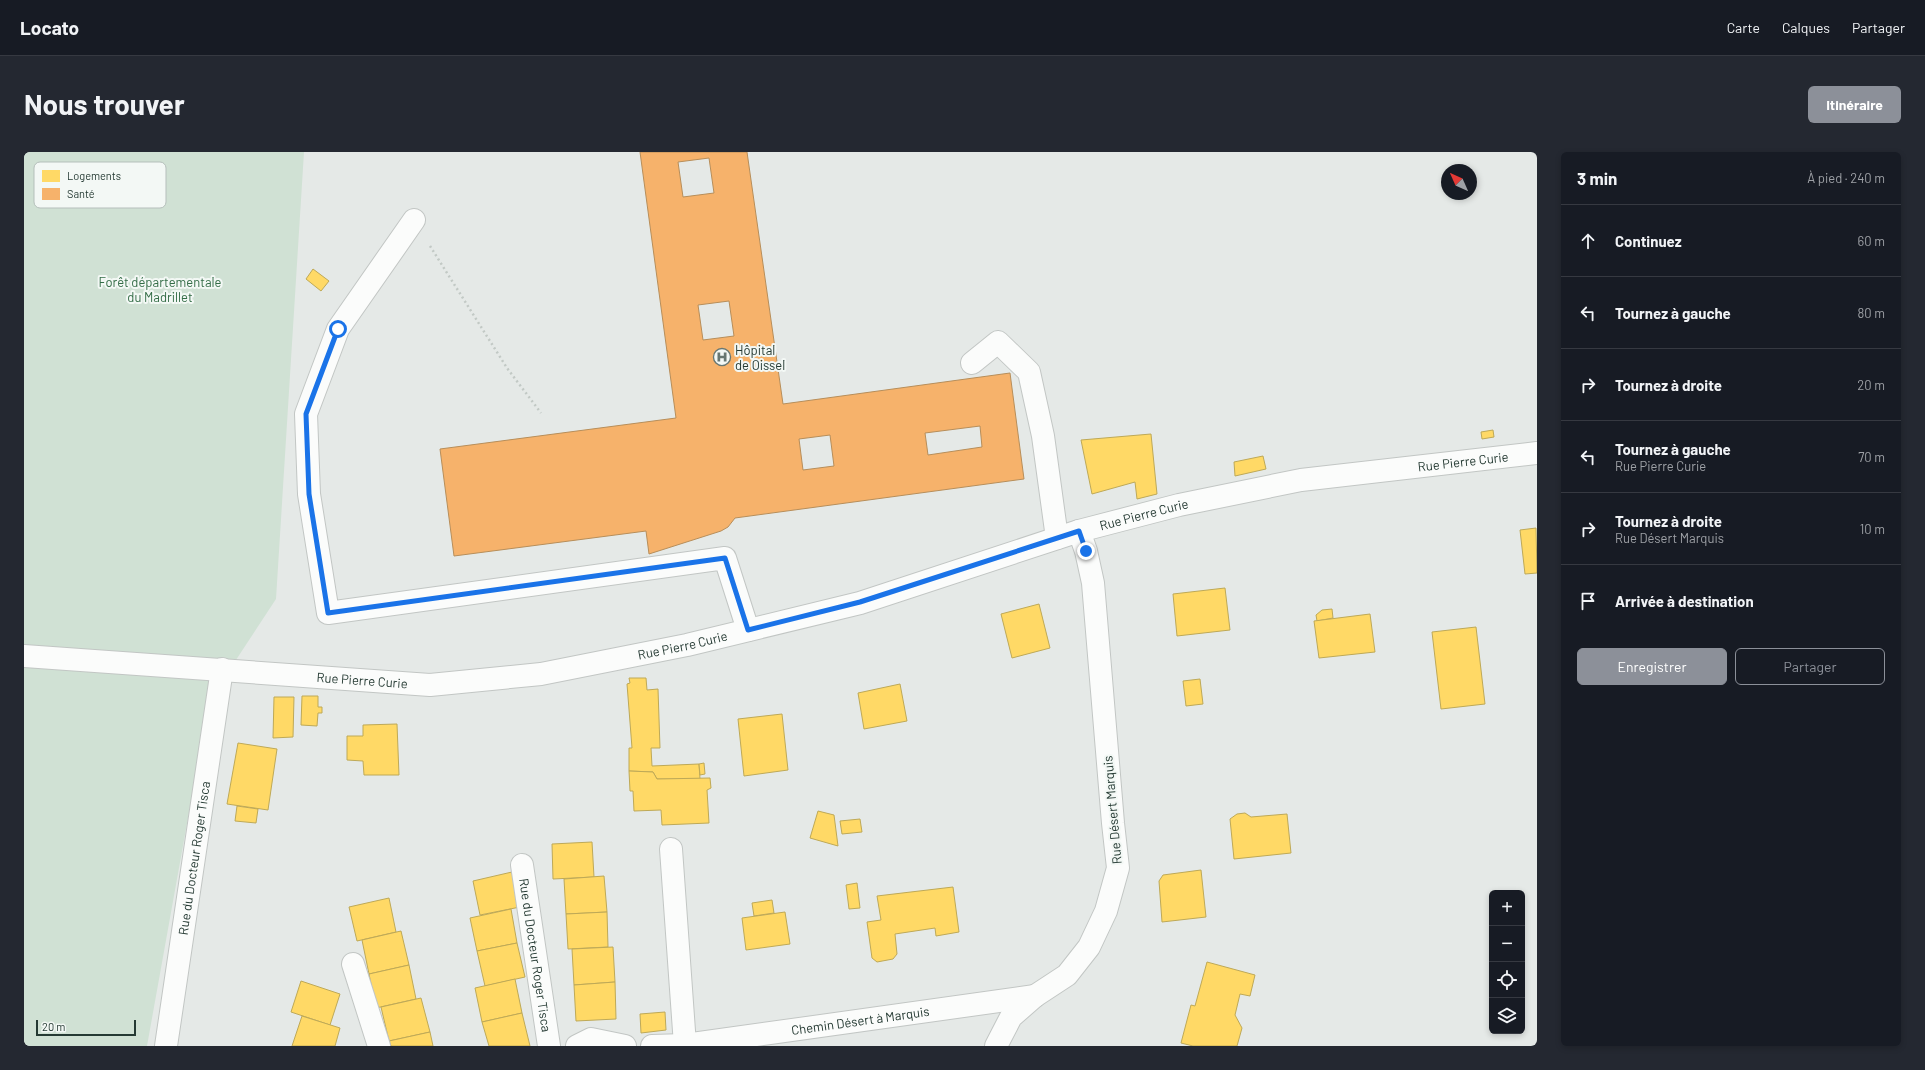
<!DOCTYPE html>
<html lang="fr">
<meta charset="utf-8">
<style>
:root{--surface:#171b24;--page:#242831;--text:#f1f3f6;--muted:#9ea1a6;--line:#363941;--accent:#8c9099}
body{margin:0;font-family:Barlow,sans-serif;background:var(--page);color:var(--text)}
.controls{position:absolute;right:12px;bottom:12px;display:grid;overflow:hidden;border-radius:6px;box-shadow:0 2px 6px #0003}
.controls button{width:36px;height:36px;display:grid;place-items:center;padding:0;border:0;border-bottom:1px solid var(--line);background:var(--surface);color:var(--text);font:20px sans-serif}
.compass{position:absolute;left:1417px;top:12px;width:36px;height:36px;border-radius:50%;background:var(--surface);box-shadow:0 2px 6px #0003;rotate:315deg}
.scale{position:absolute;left:12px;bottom:10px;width:100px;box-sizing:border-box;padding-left:4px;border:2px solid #253a33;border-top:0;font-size:11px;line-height:14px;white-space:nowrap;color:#253a33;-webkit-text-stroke:3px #f3f8f5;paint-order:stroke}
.stop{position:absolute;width:12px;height:12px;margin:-9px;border:3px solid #1a73e8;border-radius:50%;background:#fff}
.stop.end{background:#1a73e8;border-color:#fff;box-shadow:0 1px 4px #0008}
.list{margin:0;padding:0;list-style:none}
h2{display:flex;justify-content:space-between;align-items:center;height:52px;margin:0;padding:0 16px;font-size:17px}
h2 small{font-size:13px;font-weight:400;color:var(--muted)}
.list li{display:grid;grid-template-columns:26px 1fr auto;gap:12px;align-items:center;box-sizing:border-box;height:72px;padding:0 16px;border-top:1px solid var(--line)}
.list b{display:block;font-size:15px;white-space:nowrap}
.list p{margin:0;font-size:13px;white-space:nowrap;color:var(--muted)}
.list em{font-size:13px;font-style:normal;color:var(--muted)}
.actions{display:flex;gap:8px;padding:12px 16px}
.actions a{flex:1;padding:9px 0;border:1px solid var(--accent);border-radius:6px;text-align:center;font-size:14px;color:var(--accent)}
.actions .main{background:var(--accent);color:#fff}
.icon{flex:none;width:22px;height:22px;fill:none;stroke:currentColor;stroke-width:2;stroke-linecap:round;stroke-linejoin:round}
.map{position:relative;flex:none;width:1513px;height:894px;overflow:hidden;border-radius:6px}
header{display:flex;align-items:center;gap:24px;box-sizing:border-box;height:56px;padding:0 20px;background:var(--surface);border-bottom:1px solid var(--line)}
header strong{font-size:19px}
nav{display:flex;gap:22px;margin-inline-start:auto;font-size:14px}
.intro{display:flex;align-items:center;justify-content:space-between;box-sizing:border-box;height:96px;padding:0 24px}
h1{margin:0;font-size:28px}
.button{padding:10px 18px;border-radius:6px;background:var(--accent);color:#fff;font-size:14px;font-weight:700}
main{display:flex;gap:24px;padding:0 24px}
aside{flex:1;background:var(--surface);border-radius:6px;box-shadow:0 2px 6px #0003}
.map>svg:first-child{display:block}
.green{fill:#d0e1d4}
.homes{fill:#ffd966;stroke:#bea957}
.health{fill:#f6b26b;stroke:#b78e5a;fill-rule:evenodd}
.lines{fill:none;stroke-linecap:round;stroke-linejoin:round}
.minor-casing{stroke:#c2c6c4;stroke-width:24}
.path{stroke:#c2c9c5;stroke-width:2.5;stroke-dasharray:2 3;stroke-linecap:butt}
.minor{stroke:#fbfcfb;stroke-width:22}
.route{stroke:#1a73e8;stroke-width:5}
.labels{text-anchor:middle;stroke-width:4;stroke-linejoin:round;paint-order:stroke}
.park-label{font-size:13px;fill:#336c46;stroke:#f3f8f5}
.poi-label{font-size:13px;fill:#253a33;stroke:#f3f8f5;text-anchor:start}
.street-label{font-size:13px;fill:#253a33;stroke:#f3f8f5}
.key{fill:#f3f8f5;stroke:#b5bfbb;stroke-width:1}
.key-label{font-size:11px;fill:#253a33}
</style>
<header>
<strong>Locato</strong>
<nav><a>Carte</a><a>Calques</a><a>Partager</a></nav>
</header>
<div class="intro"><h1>Nous trouver</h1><a class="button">Itinéraire</a></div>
<main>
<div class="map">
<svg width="1513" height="894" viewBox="0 0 1513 894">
<rect width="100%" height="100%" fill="#e5e9e7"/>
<!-- green -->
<polygon class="green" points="0,0 280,0 252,447 185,549 123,894 0,894"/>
<!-- homes -->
<g class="homes">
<polygon points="289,117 305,129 297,139 282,127"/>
<polygon points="1469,278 1470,285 1458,287 1457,280"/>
<polygon points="1127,282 1133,342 1113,347 1111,330 1068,342 1057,288"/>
<polygon points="1239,304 1242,317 1211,324 1210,310"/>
<polygon points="1512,376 1513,421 1501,422 1496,378"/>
<polygon points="1201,436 1206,478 1153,484 1149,442"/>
<polygon points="1015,452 1026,496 988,506 977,462"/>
<polygon points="1308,457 1309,466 1293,469 1292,463 1298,458"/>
<polygon points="1346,462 1351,500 1295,506 1290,469"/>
<polygon points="1452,475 1461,552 1417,557 1408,480"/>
<polygon points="605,526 622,526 623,538 634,537 636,596 627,596 628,614 675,612 676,627 633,627 629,620 605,619 605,596 608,596 603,532 606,531"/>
<polygon points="1176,527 1179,552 1162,554 1159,529"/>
<polygon points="876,532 883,569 840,577 834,541"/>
<polygon points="278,544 294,544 294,555 298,555 298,561 294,561 293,574 277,573"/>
<polygon points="250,545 270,545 269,585 249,586"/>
<polygon points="758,562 764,618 720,624 714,567"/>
<polygon points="373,572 375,623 340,623 339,609 323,608 323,584 339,584 339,573"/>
<polygon points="214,591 253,597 244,658 203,652"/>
<polygon points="680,611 681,622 676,623 675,612"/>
<polygon points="605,619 629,620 633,627 686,626 687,636 683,638 685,671 638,673 637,658 610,659 609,639 606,639"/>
<polygon points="213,654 234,657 232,671 211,669"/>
<polygon points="794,659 810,663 814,694 786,686"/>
<polygon points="1221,661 1227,665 1263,662 1267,701 1210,707 1206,667 1213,662"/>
<polygon points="836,667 838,680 818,682 816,669"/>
<polygon points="568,690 570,725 529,727 528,692"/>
<polygon points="1177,718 1182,765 1138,770 1135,729 1139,723"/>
<polygon points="488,720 496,755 456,763 449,729"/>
<polygon points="580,724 583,760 542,762 540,727"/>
<polygon points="833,731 836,756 825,757 822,733"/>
<polygon points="929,735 935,780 912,784 911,776 871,782 873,802 869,807 853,810 848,806 843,770 857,768 853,744"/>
<polygon points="365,746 372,780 333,789 325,755"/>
<polygon points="748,748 750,761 730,764 728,751"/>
<polygon points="487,757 493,791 453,799 446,766"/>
<polygon points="583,760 584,795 544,797 542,762"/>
<polygon points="761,760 766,792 722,798 718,766"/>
<polygon points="377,779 385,813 345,822 338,788"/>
<polygon points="493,791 501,825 461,834 453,799"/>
<polygon points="589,795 591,830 550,833 548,797"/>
<polygon points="1183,810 1231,823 1226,844 1216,842 1211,863 1218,876 1213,894 1169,894 1157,891 1167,853 1171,854"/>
<polygon points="385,813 392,847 352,856 345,822"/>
<polygon points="491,827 498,861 458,870 451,836"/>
<polygon points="277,829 316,842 306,873 267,860"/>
<polygon points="591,830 592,867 552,869 550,833"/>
<polygon points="397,846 406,880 365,889 357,855"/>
<polygon points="641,860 642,878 617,881 616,862"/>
<polygon points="498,861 506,894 465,894 458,870"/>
<polygon points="278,864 316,876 311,894 268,894"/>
<polygon points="406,880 409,894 367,894 365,889"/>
</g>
<!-- health -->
<path class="health" d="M616,0H723L759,252L986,221L1000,327L711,366L704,375L697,379L625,402L622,379L430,404L416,297L652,266ZM685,6L690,41L659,45L654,10ZM705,149L710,184L679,188L674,153ZM956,274L958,295L904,303L901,281ZM806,283L810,314L779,318L775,287Z"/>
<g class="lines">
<!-- minor casing -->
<g class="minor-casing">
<g id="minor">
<polyline points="390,68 314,177 282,262 285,342 304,461 701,406 724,478"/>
<polyline points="948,211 974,190 1005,220 1019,284 1033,386"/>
<path id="s1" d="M0,504L406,533L517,522L663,493L836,451L1055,379L1155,353L1277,328L1513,301"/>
<polyline points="647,697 661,893"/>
<path id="s2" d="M498,713L525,894"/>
<polyline points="329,812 355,894"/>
<path id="s3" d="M142,894L198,517"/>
<polyline points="553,894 567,887 601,894"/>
<path id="s4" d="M628,894L661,893L1011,844"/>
<polyline points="972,894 987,865 1011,844 1043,823 1065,795 1082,759 1094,716 1089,671 1069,431 1062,399 1055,379"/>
</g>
</g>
<!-- path -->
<polyline class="path" points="406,94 483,216 517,261"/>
<!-- minor -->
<use href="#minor" class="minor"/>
</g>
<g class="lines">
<!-- route -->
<polyline class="route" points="314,177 282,262 285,342 304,461 701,406 724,478 836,450 1055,379 1062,399"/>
</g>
<!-- icons -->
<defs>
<g id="hospital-ring" transform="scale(0.9)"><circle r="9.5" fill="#f3f8f5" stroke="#687772" stroke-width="1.5"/><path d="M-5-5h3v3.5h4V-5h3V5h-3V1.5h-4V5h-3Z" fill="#687772"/></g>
</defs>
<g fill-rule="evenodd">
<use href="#hospital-ring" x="698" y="205"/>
</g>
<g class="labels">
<!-- park labels -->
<g class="park-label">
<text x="136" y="135">Forêt départementale<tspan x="136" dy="15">du Madrillet</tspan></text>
</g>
<!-- poi labels -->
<g class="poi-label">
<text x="711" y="203">Hôpital<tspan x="711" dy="15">de Oissel</tspan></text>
</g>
<!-- street labels -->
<g class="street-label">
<text dy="5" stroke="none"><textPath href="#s1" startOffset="1467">Rue Pierre Curie</textPath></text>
<text dy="5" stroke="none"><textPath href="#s1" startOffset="1143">Rue Pierre Curie</textPath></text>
<text dy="5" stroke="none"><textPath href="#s1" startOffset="663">Rue Pierre Curie</textPath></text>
<text dy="5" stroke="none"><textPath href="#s1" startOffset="339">Rue Pierre Curie</textPath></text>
<text transform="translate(1088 658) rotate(-95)" y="5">Rue Désert Marquis</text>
<text dy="5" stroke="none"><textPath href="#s3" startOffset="190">Rue du Docteur Roger Tisca</textPath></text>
<text dy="5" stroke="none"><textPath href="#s2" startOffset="91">Rue du Docteur Roger Tisca</textPath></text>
<text dy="5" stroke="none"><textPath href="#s4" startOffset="210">Chemin Désert à Marquis</textPath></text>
</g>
</g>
<!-- legend -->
<rect x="10" y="10" width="132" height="46" rx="6" class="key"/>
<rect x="18" y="18" width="18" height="12" fill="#ffd966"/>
<rect x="18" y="36" width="18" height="12" fill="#f6b26b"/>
<g class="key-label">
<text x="43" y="28">Logements</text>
<text x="43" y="46">Santé</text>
</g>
</svg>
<div class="controls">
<button>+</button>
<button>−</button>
<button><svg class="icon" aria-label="locate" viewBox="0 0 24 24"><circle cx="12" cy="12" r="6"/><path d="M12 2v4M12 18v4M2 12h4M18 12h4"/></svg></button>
<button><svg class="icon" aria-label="layers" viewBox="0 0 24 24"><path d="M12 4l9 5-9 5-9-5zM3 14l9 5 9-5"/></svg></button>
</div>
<svg class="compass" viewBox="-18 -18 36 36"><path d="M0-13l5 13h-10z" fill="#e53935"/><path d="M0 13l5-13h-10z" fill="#9ea1a6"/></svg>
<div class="scale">20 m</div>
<div class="stop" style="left:314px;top:177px"></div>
<div class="stop end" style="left:1062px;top:399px"></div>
</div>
<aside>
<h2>3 min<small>À pied · 240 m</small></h2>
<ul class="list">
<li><svg class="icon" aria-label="ahead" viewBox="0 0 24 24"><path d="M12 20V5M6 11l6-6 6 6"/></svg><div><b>Continuez</b></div><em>60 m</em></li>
<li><svg class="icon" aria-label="left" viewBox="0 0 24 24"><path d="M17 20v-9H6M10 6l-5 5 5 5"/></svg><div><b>Tournez à gauche</b></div><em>80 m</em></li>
<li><svg class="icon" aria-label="right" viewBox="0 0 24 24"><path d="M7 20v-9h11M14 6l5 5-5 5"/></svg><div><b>Tournez à droite</b></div><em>20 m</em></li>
<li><svg class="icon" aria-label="left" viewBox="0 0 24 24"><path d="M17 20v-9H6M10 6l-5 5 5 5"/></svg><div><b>Tournez à gauche</b><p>Rue Pierre Curie</p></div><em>70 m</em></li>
<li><svg class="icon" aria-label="right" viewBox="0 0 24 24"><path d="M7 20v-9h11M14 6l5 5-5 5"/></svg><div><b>Tournez à droite</b><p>Rue Désert Marquis</p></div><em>10 m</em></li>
<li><svg class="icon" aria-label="arrive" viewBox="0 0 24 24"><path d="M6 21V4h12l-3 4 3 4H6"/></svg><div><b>Arrivée à destination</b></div></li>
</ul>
<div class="actions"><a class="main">Enregistrer</a><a>Partager</a></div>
</aside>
</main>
